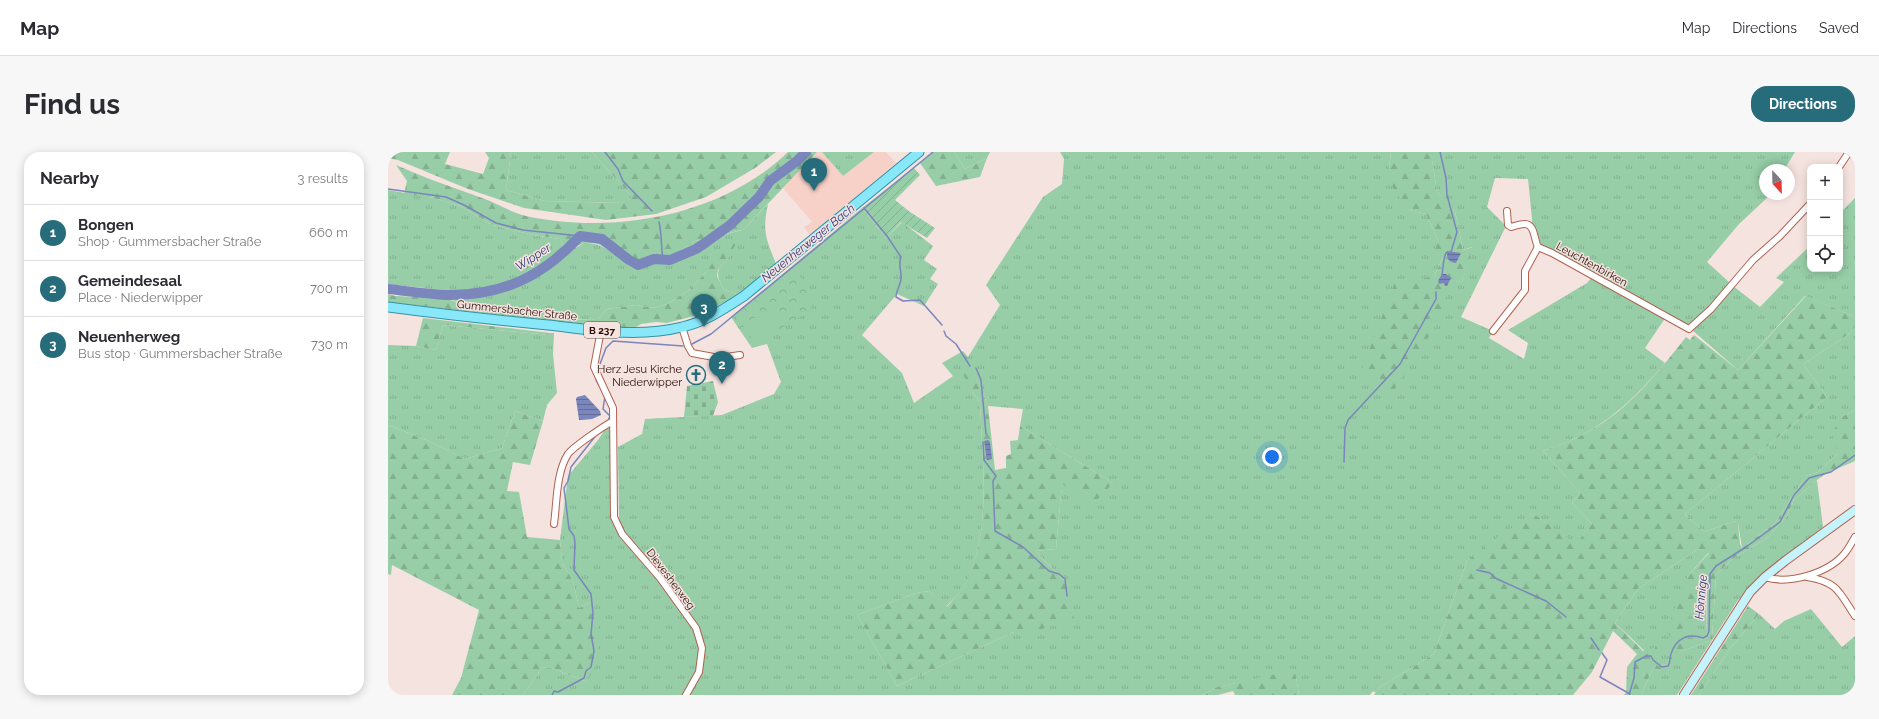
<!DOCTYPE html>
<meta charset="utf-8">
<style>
:root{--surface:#fff;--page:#f7f7f7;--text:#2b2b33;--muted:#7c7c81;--line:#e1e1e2;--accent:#266c7b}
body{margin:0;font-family:Raleway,sans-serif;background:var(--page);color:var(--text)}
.controls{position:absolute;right:12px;top:12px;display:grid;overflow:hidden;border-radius:8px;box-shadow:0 2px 10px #0003}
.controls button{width:36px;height:36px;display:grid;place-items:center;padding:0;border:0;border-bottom:1px solid var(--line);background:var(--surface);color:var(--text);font:20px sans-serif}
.compass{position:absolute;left:1371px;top:12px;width:36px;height:36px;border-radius:50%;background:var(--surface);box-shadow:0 2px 10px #0003;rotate:158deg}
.you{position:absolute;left:884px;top:305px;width:14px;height:14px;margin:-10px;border:3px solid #fff;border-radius:50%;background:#1a73e8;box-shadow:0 0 0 6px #1a73e833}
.badge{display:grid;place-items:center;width:26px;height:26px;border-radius:50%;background:var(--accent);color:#fff;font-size:13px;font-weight:700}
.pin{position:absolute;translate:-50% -33px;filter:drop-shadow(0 1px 2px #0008)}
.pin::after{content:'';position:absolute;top:21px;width:14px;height:12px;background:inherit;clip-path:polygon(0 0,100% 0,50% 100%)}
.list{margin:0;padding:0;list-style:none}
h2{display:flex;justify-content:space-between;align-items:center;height:52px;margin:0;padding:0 16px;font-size:17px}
h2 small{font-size:13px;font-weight:400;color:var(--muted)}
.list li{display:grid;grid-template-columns:26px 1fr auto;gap:12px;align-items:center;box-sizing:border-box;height:56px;padding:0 16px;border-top:1px solid var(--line)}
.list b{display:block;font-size:15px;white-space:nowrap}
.list p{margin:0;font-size:13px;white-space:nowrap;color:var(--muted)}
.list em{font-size:13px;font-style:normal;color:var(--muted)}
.icon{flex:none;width:22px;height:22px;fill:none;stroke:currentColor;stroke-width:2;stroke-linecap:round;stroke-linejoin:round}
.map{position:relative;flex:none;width:1467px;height:543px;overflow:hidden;border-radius:16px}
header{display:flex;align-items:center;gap:24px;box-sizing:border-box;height:56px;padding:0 20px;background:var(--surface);border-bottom:1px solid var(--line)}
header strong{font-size:19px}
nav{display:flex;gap:22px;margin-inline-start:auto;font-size:14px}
.intro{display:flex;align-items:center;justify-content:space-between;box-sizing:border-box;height:96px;padding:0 24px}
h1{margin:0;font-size:28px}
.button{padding:10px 18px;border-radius:16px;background:var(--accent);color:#fff;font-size:14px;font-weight:700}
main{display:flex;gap:24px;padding:0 24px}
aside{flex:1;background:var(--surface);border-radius:16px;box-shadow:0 2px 10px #0003}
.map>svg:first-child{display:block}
.built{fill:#f7d1c7}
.grass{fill:url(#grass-tufts);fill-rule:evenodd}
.forest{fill:url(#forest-firs);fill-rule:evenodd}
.cemetery{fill:url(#cemetery-stones)}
.park{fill:url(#park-crowns)}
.garden{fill:url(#garden-furrows)}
.pitch{fill:#97cea8}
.water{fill:url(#water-rules)}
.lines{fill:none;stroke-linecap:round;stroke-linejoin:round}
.stream{stroke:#7a86bc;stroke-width:1.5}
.river{stroke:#7a86bc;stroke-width:10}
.street-casing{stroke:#b06351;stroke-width:8}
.secondary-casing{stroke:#b06351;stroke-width:10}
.primary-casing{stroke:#3391a2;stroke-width:11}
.street{stroke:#fff;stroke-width:6}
.secondary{stroke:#c4f3fc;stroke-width:8}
.primary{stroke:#88e8fa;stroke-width:9}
.labels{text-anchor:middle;stroke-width:3;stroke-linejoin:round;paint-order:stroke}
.shield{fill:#f5e3df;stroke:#664c47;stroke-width:1}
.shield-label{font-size:10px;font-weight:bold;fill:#290c06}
.street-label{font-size:11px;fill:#290c06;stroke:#f5e3df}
.poi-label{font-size:11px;fill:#290c06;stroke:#f5e3df;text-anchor:end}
.water-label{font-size:12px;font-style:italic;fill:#2f3779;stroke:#f5e3df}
</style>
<header>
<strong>Map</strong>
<nav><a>Map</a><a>Directions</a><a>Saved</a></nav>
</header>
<div class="intro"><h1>Find us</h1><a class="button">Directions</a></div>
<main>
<aside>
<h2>Nearby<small>3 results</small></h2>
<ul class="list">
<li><span class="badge">1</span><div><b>Bongen</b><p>Shop · Gummersbacher Straße</p></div><em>660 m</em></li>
<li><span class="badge">2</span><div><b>Gemeindesaal</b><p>Place · Niederwipper</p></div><em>700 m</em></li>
<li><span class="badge">3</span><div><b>Neuenherweg</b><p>Bus stop · Gummersbacher Straße</p></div><em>730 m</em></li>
</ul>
</aside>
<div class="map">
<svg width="1467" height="543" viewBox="0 0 1467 543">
<defs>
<pattern id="grass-tufts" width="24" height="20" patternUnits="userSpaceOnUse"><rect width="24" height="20" fill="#97cea8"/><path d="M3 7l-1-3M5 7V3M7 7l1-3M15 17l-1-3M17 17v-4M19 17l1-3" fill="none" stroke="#82b08f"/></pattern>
<pattern id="forest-firs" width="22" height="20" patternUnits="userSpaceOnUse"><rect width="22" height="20" fill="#97cea8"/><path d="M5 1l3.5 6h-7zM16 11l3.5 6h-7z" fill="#82b08f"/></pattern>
<pattern id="cemetery-stones" width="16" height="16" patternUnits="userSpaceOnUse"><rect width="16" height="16" fill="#97cea8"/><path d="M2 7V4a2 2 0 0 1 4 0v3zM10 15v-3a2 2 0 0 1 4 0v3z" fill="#82b08f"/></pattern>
<pattern id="park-crowns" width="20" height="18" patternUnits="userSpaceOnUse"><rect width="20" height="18" fill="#97cea8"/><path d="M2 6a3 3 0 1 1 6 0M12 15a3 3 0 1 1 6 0" fill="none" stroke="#82b08f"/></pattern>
<pattern id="garden-furrows" width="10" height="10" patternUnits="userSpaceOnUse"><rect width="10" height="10" fill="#97cea8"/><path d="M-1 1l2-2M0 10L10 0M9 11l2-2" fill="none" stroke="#82b08f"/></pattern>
<pattern id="water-rules" width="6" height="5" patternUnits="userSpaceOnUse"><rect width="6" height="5" fill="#7a86bc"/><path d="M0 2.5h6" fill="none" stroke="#646c97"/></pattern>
</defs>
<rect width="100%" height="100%" fill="#f5e3df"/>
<!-- built -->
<polygon class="built" points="429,0 434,0 455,24 486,0 498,0 508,11 422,83 416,75 424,70 395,36"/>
<!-- grass -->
<g class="grass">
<polygon points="123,0 204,0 245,46 233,51 157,49 118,38"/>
<polygon points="434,0 486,0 455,24"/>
<polygon points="566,0 602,0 599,6 577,17"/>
<path d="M672,0H1003L1001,16L1021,58L1038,62L1050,88L1055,105L1046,125L1074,130L1084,95L1075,98L1067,59L1055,49L1049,39L1044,8V0H1407L1396,18H1377V42H1382L1379,46L1351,72L1319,110L1342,131L1322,156L1301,173L1294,172L1152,94L1145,77L1140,27L1107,26L1099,55L1118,74L1073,165L1105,179L1101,186L1136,207L1140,191L1120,178L1199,131L1205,124L1278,165L1257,196L1277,211C1253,239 1226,267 1192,284C1180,290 1167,294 1155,299L1192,341L1184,351L1204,372L1188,393L1146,362L1079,409L1046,502L992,535L988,541L985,539L982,543H911L907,519L829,535L814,543H301L316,496L310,476L236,381L231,368L230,295L254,282L257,267L334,263L386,242L393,230L379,192L364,196L343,165L474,56L498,86L514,70L545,94L536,108L549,117L542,127L550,132L536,154L509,142L474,183L514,221L526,251L565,224L554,211L575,199L580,205L612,153L598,133L655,45L674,32L676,7ZM580,206L600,254L635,257L632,274L725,331H674L668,397L647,399L682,434L645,480H626L509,534L469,463L528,441L541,439L558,455C565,447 575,438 579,429C604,376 594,307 592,250L583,238Z"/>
<path d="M0,38L46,46L72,54L105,73L145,83L172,87L175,94L173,101C150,115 124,134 96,137C64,141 31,135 0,132Z"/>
<polygon points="1467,46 1467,165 1417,144 1350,218 1304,178 1345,134 1372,155 1396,130 1388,126 1422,94 1422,117 1452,117 1452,61"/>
<path d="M380,52C374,80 378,86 388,112L352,143L336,138C326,119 329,119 342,103L318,120L300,139L279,152L266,156L248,153L219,157L210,167C161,168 110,164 64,148C93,144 122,141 147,125C164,114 179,100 196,91C216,90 229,104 244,116L276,109L307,89L355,78Z"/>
<polygon points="55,173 162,183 162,181 166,181 165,202 169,241 159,253 155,269 127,259 114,296 77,307 43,290 0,273 0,193 28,194 48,198"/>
<polygon points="1467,175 1467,258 1453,265 1450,301 1430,320 1418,324 1387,371 1354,396 1350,371 1347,369 1316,380 1297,362 1439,245 1415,212 1461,182"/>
<polygon points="223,275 224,367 271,426 306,477 311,496 308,519 295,543 135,543 154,516 161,515 199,530 205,449 191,456 185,429 174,410 172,388 180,324 210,288 216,279"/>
<polygon points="1429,328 1435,375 1372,425 1350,448 1289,543 1253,543 1265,516 1272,519 1292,500 1324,488 1328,423 1343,408 1379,386 1399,364 1406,348"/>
<path d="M1310,397L1321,400L1299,425L1305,456L1318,436L1319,485L1283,501L1279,512L1269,514C1268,508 1234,478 1227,471L1250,437Z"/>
<polygon points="1423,457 1454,495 1467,484 1467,543 1311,543 1340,499 1371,462 1387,477 1396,469"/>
</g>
<!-- forest -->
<g class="forest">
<polygon points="0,0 62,0 57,12 95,22 101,6 97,0 123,0 118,38 157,49 233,51 244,45 204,0 388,0 367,16 318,45 268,62 218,68 136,56 80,37 10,8 0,6"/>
<path d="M400,0H429L355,78L342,103L330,118L329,124L336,138L352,143L310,163L279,171L268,170L253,172L246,176L214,175L0,150V142L7,144L56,146L87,156L173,168L210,167L219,157L248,153L266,156L279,152L300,139L318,120L336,95L354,78L307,89L276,109L244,116C228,103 210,83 189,94L182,91L173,101L175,94L172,87L145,83L105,73L72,54L46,46L16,42L19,29L8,13C39,27 70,37 102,49C113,54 126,61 138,64C226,83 334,64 400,0Z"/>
<polygon points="544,0 566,0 577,17 599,6 592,25 548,34 532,11"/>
<polygon points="1003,0 1044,0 1044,8 1049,39 1055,48 1067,59 1075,98 1085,95 1074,130 1060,128 1057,159 1003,243 974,217 1007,130 1046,125 1055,105 1047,100 1050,88 1038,62 1021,58 1005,37 1001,16"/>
<path d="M1418,144L1467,165V175L1461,182L1415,212L1439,245L1297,362L1316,380L1347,369L1350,371L1352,392L1354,396L1387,371L1418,324L1430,320L1450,301L1444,282L1453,265L1467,258V309L1437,322L1429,328L1406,348L1399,364L1379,386L1343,408L1328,423L1324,488L1292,500L1286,514L1272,519L1265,516L1253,543H1236L1238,541L1239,515L1249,502L1225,479L1204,520L1185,543H986L992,535L1046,502L1079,409L1105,388L1146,362L1188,392L1204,372L1184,351L1192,341L1155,299C1167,294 1180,290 1192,284C1236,263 1268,223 1298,185L1302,188L1306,183L1350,218ZM1310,397L1321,401L1299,425L1278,480L1287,489L1318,436L1319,449V485L1313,488L1296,485L1283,501L1279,512L1270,514L1268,510L1270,505L1269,495L1255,499L1227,471L1250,437Z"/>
<polygon points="35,166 162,181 162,183 55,173 48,198 28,194"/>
<path d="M580,205L600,254L607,318L618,316V304L623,302L622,289L630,288L632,274L725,331L706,351L674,332L668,397L647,399L682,434L686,466L645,480H626L509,534L469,463L528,441L541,439L559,455C565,447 575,438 579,428C604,376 594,307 592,250L583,238L574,220Z"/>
<polygon points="127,259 155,269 142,313 125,310 119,339 131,340 139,385 172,388 174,410 185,429 191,456 205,449 211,478 211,506 199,530 161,515 154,516 135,543 64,543 73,526 91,458 4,413 3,423 0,422 0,273 43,290 77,307 114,296"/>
<polygon points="1360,454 1371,462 1340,499 1311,543 1303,543"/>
<polygon points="907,518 911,543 847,543 845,539 830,543 814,543 829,535"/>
</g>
<!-- cemetery -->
<polygon class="cemetery" points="325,229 330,250 325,264 296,265 299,234"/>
<!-- park -->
<polygon class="park" points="405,120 420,131 423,158 365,194 346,165"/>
<!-- garden -->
<polygon class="garden" points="526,16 532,23 507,48 522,60 547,76 539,86 513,70 498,86 474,56"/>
<!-- pitch -->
<polygon class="pitch" points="383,156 393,173 366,190 355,173"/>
<!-- water -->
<g class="water">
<path d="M1059,99L1073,101L1068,111C1060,110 1059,107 1059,99Z"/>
<polygon points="1054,122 1058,122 1063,126 1059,134 1057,134 1056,131 1051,132 1050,129"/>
<polygon points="197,243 212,259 213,263 204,267 191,268 188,247 189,245"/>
<polygon points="600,288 602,290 604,307 599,308 596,289"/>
</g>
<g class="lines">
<!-- stream -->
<g class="stream">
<polyline points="217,0 230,17 235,29 264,59"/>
<polyline points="1052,0 1058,26 1059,43 1069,80 1063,100"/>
<polyline points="0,37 58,45 76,53 108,71 135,78 192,84"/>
<path d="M476,56L499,84L513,105C510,112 513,117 513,124C514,131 508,138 508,145L515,149L532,148L554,173"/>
<path d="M271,70C274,83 273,95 275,108"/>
<path d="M1054,124C1055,116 1055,108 1058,101L1060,100"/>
<polyline points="556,179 558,184 568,192 582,214"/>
<polyline points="304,192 323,182 334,173 545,0"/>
<polyline points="212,212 218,196 225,189 295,194"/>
<polyline points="588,216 593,228 598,282"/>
<polyline points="208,228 217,244 215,257 222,264 220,269"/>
<polyline points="595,290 596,308 608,324 605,329 607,379 635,395 661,419 671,422 677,427 679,444"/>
<polyline points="956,310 957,276 960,268 1012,212 1048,147 1048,140"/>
<polyline points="1089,418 1102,421 1107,426 1158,449 1178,465"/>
<polyline points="1203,486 1211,498"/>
<polyline points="1214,501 1219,508 1212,525 1242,542"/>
<polyline points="164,543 166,539 170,540 196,526 198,519 203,515 206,499 203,482 205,461 203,442 186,418 187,391 186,384 181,377 176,336 180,329 183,315 209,282"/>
<path d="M1241,543L1246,526L1247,510L1258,504H1263L1265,508L1274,515L1280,514C1283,510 1281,506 1283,502C1288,486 1300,481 1315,486L1319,484L1321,479L1322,422L1328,414L1358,395L1392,370L1406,343L1421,326L1443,320L1467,303"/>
</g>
<!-- river -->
<path class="river" d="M0,137C19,139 39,142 58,143C114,144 154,125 192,84L214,87L241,108L250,113L266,107L282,108L308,97L317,91L342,73L371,45L382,29L409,9L418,0"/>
<!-- street casing -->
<g class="street-casing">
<g id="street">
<polyline points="1451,15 1461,0"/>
<path d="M1119,59L1120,73L1123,75C1127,74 1132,72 1136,72C1147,71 1146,88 1150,95L1164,101L1301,177L1323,157L1365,108L1392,84L1422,52"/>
<polyline points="294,175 300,194 304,201 331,206 352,203"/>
<polyline points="213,178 206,215 225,256 226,365 234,382 272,426 308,476 314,496 311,520 298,543"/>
<polyline points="1105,179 1137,138 1137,119 1150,95"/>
<path d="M166,372C169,350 168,321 180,302C185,295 216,274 225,269"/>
<path d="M1377,425C1401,433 1441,421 1457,401C1461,396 1464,390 1467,385"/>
<path d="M1419,425C1450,430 1451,440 1467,464"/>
</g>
</g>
<!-- secondary casing -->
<g class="secondary-casing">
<polyline id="secondary" points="1296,543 1362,440 1377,425 1397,409 1467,358"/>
</g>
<!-- primary casing -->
<g class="primary-casing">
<path id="primary" d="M0,155C53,162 107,168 160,173C204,178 250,186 294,175C317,170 336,157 356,144L531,0"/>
</g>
<!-- street -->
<use href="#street" class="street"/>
<!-- secondary -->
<use href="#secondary" class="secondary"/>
<!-- primary -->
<use href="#primary" class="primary"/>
</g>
<!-- icons -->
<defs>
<g id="church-ring" transform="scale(1)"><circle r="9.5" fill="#f5e3df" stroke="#266c7b" stroke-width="1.5"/><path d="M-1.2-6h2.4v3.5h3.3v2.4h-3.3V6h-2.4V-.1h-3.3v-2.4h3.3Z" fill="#266c7b"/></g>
</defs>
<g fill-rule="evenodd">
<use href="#church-ring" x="308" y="223"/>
</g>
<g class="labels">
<!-- shield labels -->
<rect class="shield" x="196" y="170" width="36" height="16" rx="3"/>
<g class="shield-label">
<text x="214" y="182">B 237</text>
</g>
<!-- street labels -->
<g class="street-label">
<text transform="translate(1204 112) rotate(29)" y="4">Leuchtenbirken</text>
<text transform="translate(129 158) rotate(6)" y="4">Gummersbacher Straße</text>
<text transform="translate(283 427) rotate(53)" y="4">Dievesherweg</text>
</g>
<!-- poi labels -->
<g class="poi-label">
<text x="294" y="221">Herz Jesu Kirche<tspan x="294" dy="13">Niederwipper</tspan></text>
</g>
<!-- water labels -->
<g class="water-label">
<text transform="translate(420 91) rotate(-39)" y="4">Neuenherweger Bach</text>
<text transform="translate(145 105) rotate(-33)" y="4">Wipper</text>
<text transform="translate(1313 445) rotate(-85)" y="4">Hönnige</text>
</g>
</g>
</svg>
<div class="controls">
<button>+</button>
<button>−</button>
<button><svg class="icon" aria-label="locate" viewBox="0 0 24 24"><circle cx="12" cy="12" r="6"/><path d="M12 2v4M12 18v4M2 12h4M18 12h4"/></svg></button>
</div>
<svg class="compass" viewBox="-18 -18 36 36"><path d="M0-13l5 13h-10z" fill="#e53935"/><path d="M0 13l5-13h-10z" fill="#7c7c81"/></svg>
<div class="you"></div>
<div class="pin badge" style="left:426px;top:39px">1</div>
<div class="pin badge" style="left:334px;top:232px">2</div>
<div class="pin badge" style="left:316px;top:175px">3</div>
</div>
</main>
